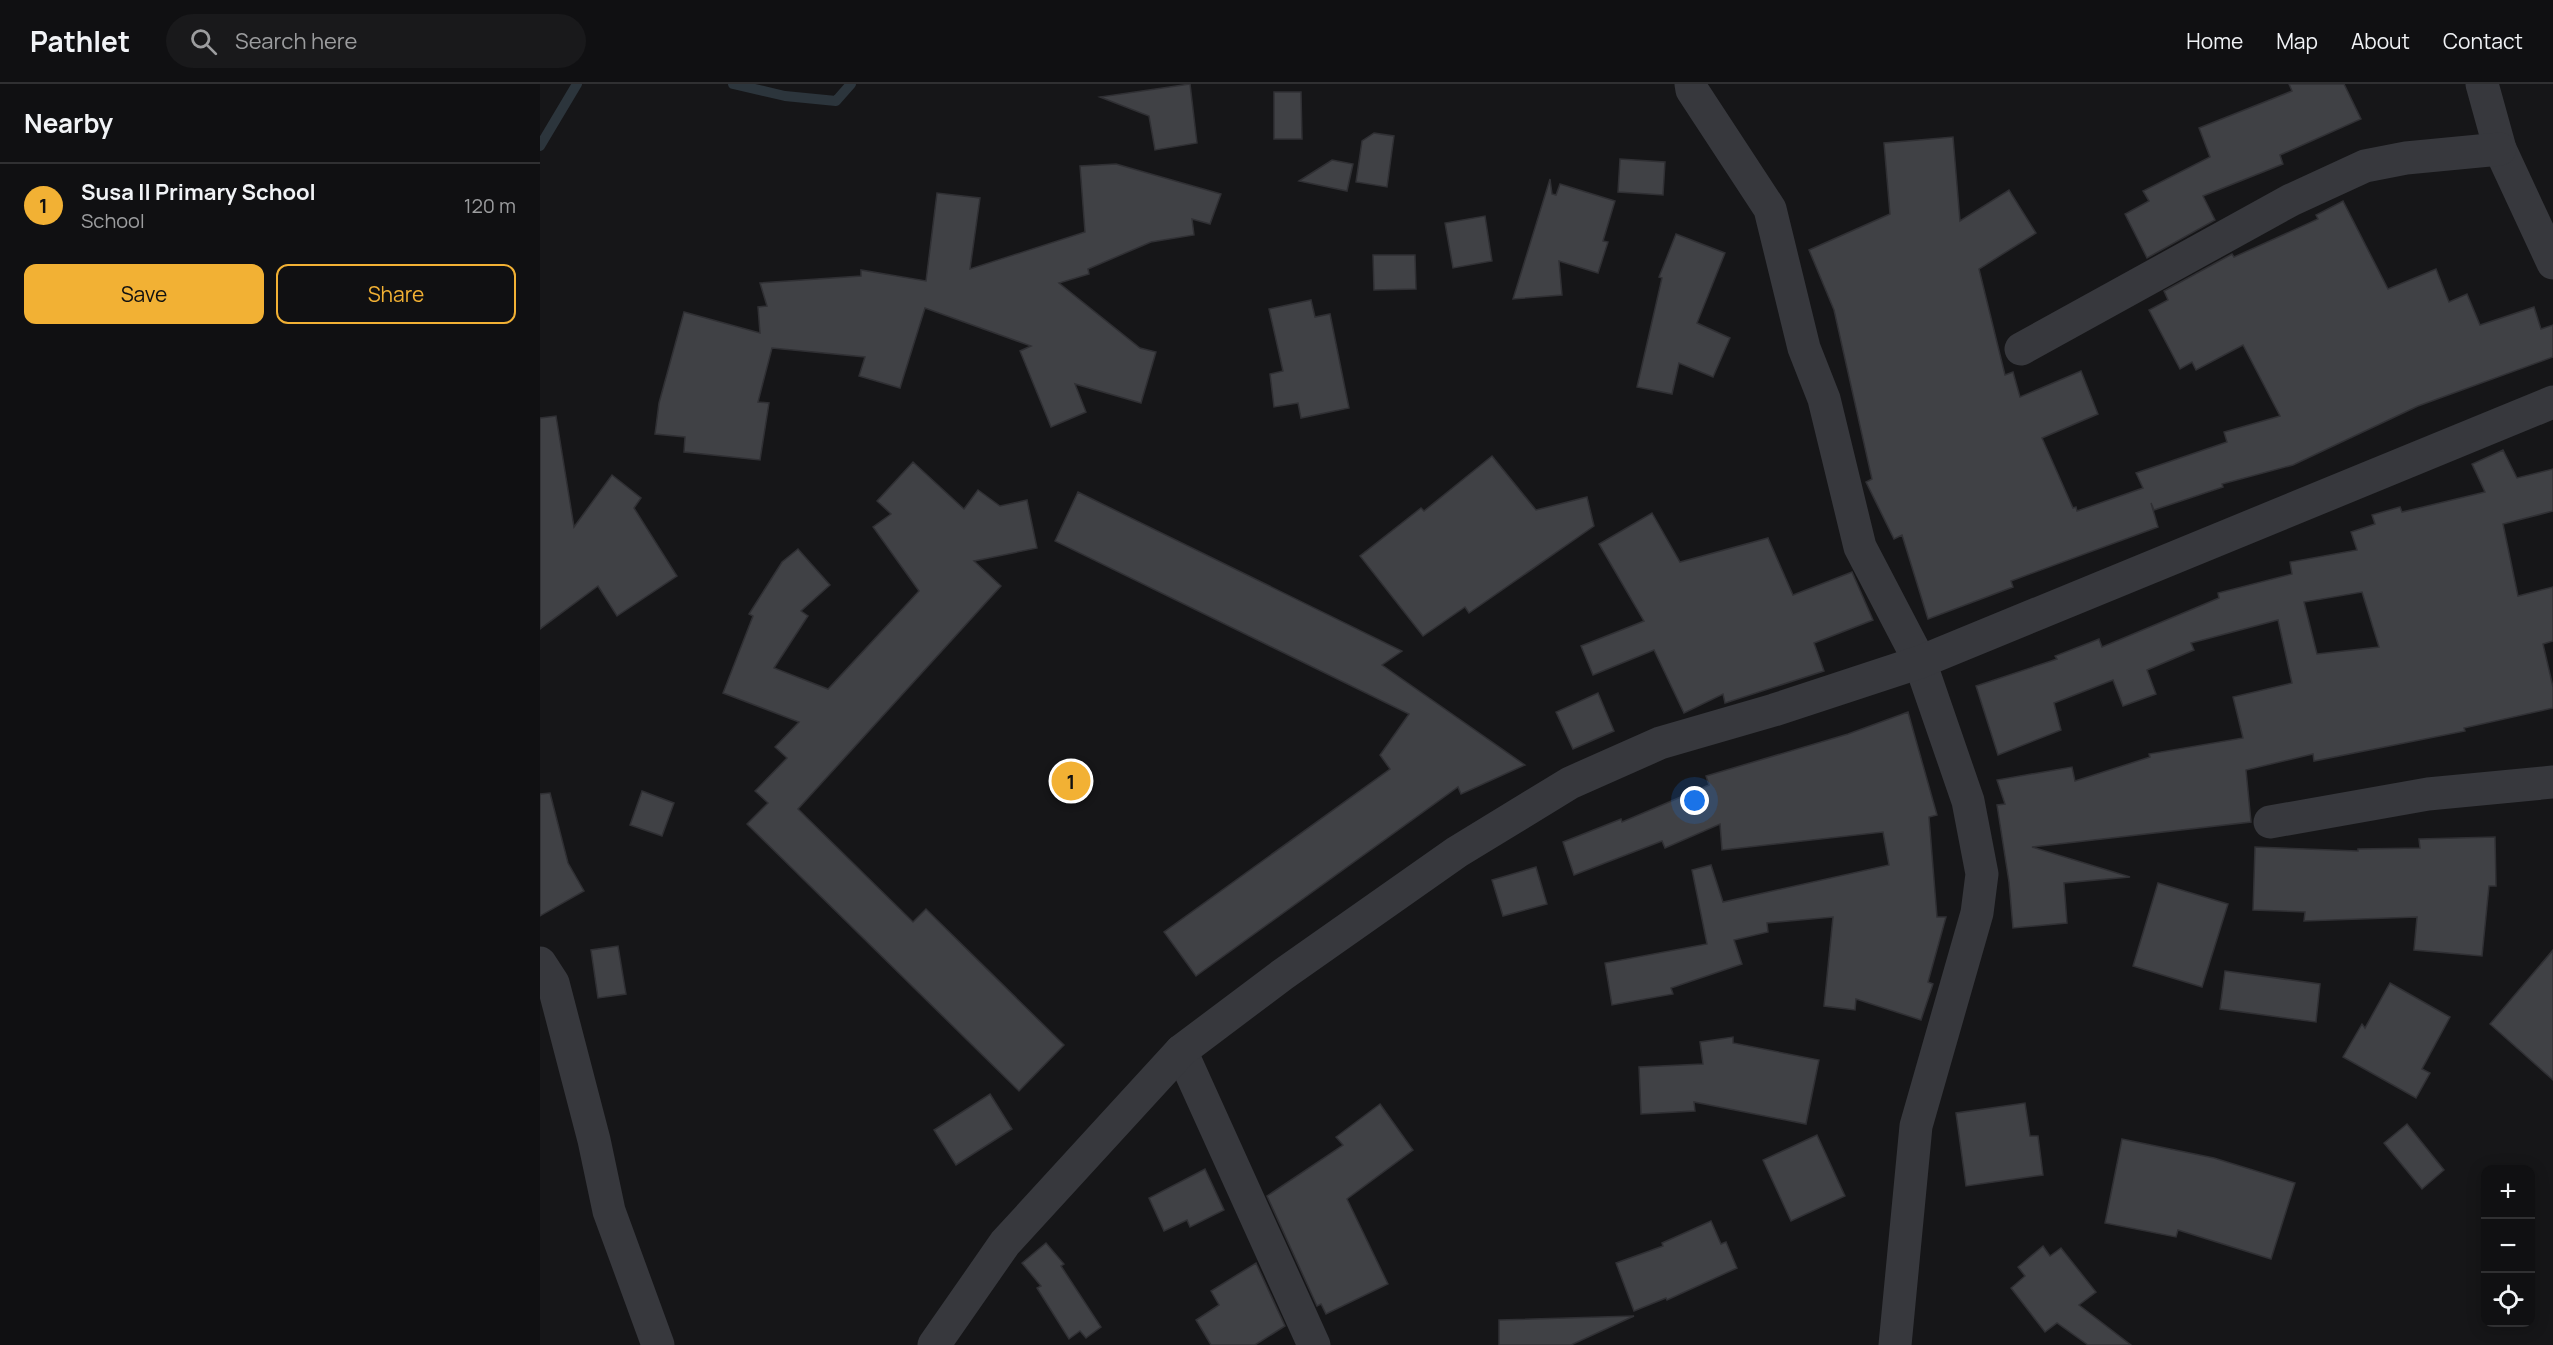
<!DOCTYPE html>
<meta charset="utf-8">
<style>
:root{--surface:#101012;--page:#19191b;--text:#f1f3f6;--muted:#9c9d9f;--line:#303032;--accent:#f2b134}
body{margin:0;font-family:Manrope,sans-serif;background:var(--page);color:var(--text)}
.controls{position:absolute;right:18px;bottom:18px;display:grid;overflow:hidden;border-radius:12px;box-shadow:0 3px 15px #0003}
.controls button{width:54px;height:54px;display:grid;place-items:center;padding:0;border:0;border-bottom:2px solid var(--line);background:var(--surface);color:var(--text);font:30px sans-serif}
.you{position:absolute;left:1155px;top:717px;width:21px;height:21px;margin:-15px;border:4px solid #fff;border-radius:50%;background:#1a73e8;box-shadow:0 0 0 9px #1a73e833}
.badge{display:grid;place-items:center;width:39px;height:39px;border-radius:50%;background:var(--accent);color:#111;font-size:20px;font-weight:700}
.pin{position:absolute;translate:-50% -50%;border:3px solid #fff;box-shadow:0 2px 6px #0006}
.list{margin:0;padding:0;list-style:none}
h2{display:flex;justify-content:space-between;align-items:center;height:78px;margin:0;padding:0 24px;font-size:26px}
h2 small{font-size:20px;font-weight:400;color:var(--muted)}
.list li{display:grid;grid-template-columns:39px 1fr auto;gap:18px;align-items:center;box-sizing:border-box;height:84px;padding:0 24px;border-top:2px solid var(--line)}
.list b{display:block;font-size:22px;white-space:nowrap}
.list p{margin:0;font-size:20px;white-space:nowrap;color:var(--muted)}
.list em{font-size:20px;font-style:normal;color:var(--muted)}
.actions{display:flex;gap:12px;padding:18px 24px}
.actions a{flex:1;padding:14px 0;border:2px solid var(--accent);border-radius:12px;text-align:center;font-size:21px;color:var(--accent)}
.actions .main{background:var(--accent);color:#111}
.icon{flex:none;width:33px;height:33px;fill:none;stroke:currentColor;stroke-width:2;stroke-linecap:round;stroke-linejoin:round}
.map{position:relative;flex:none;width:2013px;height:1261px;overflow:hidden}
header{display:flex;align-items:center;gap:36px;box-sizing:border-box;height:84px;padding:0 30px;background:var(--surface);border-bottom:2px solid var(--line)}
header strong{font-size:28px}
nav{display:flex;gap:33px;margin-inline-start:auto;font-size:21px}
.search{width:420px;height:54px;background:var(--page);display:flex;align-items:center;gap:15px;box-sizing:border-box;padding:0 21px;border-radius:33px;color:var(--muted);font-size:22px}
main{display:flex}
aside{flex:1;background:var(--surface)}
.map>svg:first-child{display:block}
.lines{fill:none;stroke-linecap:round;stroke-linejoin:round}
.stream{stroke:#2c353c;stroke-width:10}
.building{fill:#404145;stroke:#303034;stroke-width:1.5;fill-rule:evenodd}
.minor{stroke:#37383d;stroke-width:33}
</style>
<header>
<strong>Pathlet</strong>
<div class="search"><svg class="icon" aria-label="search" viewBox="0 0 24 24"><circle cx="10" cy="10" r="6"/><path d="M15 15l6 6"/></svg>Search here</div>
<nav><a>Home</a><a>Map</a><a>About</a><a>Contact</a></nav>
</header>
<main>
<aside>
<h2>Nearby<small></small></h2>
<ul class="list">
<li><span class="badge">1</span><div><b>Susa II Primary School</b><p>School</p></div><em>120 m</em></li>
</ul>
<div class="actions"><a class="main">Save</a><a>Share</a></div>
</aside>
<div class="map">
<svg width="2013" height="1261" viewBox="0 0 2013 1261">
<rect width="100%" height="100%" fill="#161618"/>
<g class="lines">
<!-- stream -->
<g class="stream">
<polyline points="193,0 245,12 296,17 311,0"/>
<polyline points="0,62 37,0"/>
</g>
</g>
<!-- building -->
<g class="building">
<polygon points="650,0 657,59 615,66 609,32 560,13"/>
<polygon points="1749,0 1804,0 1821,35 1740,71 1743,80 1663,112 1675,136 1607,174 1585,130 1609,117 1603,107 1670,73 1659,44 1752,7"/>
<polygon points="734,8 761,8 762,55 734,55"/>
<polygon points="834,49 854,52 847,103 816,98 822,57"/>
<polygon points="1413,53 1420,137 1469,106 1496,149 1439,185 1465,291 1473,288 1480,313 1541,287 1558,330 1502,354 1533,424 1536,423 1537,427 1603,404 1596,389 1687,358 1684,348 1740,332 1703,261 1656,286 1652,278 1640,285 1609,226 1628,216 1624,207 1692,170 1694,173 1778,135 1776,131 1803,117 1848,205 1896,185 1909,218 1927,210 1940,241 1994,223 2001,245 2013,241 2013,273 1878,322 1753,381 1682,400 1683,403 1614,426 1611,419 1618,443 1471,497 1473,503 1388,535 1362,451 1354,455 1326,398 1332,395 1294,226 1269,166 1350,130 1344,59"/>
<polygon points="1080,75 1125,78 1123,111 1078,108"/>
<polygon points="792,76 813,80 807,107 759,97"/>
<polygon points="576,80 681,110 670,140 652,135 654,151 611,158 548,185 549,190 519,199 600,264 616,268 601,319 535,300 546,328 511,343 480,267 491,262 385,224 360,304 319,292 325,273 232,264 218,318 229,319 220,376 144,368 145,353 115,350 119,319 144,228 220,249 218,223 227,222 220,199 321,192 321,186 386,197 397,109 440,114 430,185 545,148 540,82"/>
<polygon points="1010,95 1012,110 1016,111 1020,100 1075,117 1063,157 1068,158 1058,189 1019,177 1022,211 973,215"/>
<polygon points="945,132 952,177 913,184 905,139"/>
<polygon points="1136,150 1185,169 1157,239 1190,254 1173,293 1139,279 1132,310 1097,303 1122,194 1119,193"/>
<polygon points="833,171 875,171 876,205 834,206"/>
<polygon points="771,216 775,233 790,230 809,324 761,334 758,319 734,323 730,290 743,287 729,225"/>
<polygon points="16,332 34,443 72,391 101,414 94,424 137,492 77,532 58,502 0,545 0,334"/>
<path d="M1963,366L1977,394L2013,385V427L1963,440L1978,512L2013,503V557L2003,560L2013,603V624L1924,644L1925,647L1774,677L1773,670L1706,686L1711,738L1492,763L1590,793L1524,799L1527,839L1473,844L1469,798L1457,721L1465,720L1457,696L1532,683L1535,697L1610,673L1609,670L1703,654L1693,613L1752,599L1738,536L1651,559L1654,566L1607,586L1616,610L1583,622L1573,596L1514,619L1521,646L1458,671L1436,602L1517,575L1515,572L1559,555L1562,563L1679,514L1678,509L1752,490L1750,478L1817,466L1811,448L1835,440L1832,431L1860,423L1862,428L1945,408L1932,380ZM1822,508L1839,563L1777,570L1764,518Z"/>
<polygon points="952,372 996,426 1047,413 1054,442 929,529 925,523 883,552 820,472 881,424 884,427"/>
<polygon points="373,378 424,425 438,406 460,422 487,416 497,464 434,477 461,502 258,725 373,838 386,825 524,961 479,1007 207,740 228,719 215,707 247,674 235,663 259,638 183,609 213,532 209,530 242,478 258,465 290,501 261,527 268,532 234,584 288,605 379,507 333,443 351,430 337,417"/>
<polygon points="538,408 862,567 842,581 985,681 921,710 918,703 656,892 624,848 850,685 840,671 869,630 515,457"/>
<polygon points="1112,429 1140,478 1228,454 1253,511 1312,488 1333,536 1274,559 1284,587 1185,619 1183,610 1144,629 1114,566 1053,591 1041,562 1104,537 1059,460"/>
<polygon points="1058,609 1074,647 1033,665 1016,628"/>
<polygon points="1368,628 1397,731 1389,733 1397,833 1406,833 1388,898 1393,900 1381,936 1316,915 1315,926 1284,922 1293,833 1227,839 1228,848 1194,856 1202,880 1131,904 1133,910 1072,921 1065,879 1167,860 1152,786 1171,781 1183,818 1349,781 1343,748 1182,766 1180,740 1125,764 1122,757 1034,791 1023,758 1081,735 1082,738 1169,701 1166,692 1308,650"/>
<polygon points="102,707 134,719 122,752 90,741"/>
<polygon points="10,709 28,779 44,807 0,832 0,710"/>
<polygon points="1955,753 1956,802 1949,802 1942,872 1874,866 1877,833 1764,837 1765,828 1713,826 1715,763 1818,767 1818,765 1880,764 1879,755"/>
<polygon points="996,783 1007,820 963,832 952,796"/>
<polygon points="1618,799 1688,820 1662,903 1593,882"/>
<polygon points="78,862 86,910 58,914 51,866"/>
<polygon points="2013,866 2013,996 1950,940"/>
<polygon points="1685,887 1780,900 1776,938 1680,925"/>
<polygon points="1850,899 1910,933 1882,985 1890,989 1876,1014 1803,973 1822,940 1825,944"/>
<polygon points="1193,953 1193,959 1279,976 1266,1040 1154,1018 1155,1027 1101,1030 1099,983 1163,980 1160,958"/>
<polygon points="450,1010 472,1045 416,1081 394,1046"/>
<polygon points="1485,1019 1490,1052 1498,1052 1503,1091 1426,1102 1416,1029"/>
<polygon points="840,1020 873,1066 807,1115 848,1200 786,1230 781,1220 777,1222 727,1112 803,1061 796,1053"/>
<polygon points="1867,1040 1904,1086 1882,1105 1844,1059"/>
<polygon points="1277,1051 1305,1112 1251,1137 1223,1076"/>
<polygon points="1582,1055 1674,1074 1755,1099 1731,1175 1638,1146 1636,1153 1565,1139"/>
<polygon points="665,1085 684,1126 650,1143 647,1136 624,1147 609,1114"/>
<polygon points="1171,1137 1181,1160 1186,1158 1197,1184 1127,1216 1126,1214 1094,1227 1076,1179 1123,1162 1122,1159"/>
<polygon points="506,1159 524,1180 521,1182 561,1243 546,1254 540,1247 529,1255 497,1204 501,1202 482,1179"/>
<polygon points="1503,1162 1510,1172 1521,1164 1556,1208 1539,1221 1591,1261 1548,1261 1517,1239 1505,1248 1471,1204 1485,1192 1478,1183"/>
<polygon points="716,1179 745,1242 715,1261 671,1261 656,1236 679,1221 671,1207"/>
<polygon points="1094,1232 1031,1261 959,1261 959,1236"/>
</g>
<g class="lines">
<!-- minor -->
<g class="minor">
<polyline points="1151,0 1152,6 1230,125 1264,264 1284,315 1320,463 1380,578 1428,717 1442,790 1437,829 1376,1042 1355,1261"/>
<polyline points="1942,0 1960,65 2013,179"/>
<polyline points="1481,265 1751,116 1825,82 1866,74 1960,65"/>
<polyline points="1730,738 1888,710 2013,698"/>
<polyline points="0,879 13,899 54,1056 69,1127 118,1261"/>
<polyline points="641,967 774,1261"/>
<polyline points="394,1261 465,1159 641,967 742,891 917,768 1030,699 1120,659 1234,626 1380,578 2013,318"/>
</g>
</g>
</svg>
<div class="controls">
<button>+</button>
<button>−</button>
<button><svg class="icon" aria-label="locate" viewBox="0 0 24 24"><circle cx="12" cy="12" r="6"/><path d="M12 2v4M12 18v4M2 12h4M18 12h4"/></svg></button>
</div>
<div class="you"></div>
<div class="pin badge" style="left:531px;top:697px">1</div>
</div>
</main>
